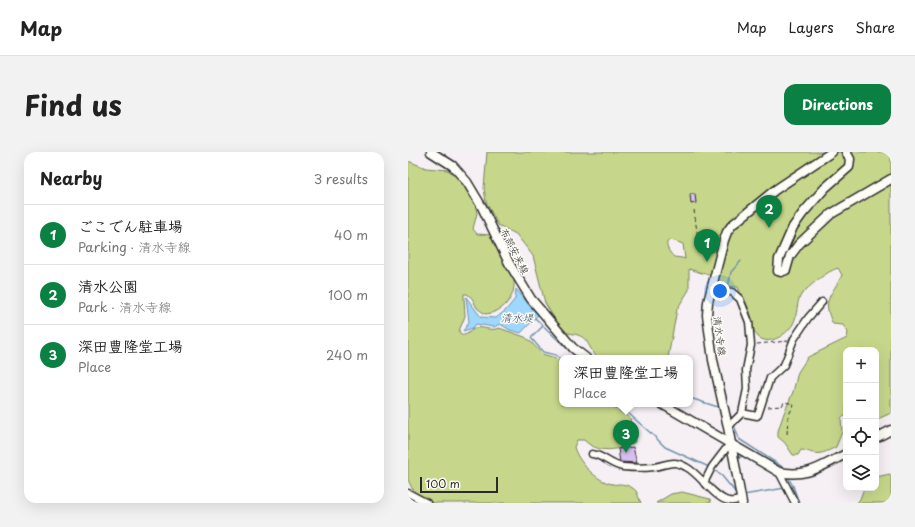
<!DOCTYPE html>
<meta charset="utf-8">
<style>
:root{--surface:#fff;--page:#f2f2f2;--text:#222;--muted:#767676;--line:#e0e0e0;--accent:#0b8043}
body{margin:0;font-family:"Playpen Sans","Klee One",sans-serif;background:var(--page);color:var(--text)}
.controls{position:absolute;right:12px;bottom:12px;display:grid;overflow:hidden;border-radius:8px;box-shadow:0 4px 16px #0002}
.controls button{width:36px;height:36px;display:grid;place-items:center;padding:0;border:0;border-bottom:1px solid var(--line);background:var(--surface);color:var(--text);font:20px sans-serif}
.scale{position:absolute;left:12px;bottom:10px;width:78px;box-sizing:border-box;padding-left:4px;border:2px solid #2b2b2b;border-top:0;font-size:11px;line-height:14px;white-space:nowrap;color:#2b2b2b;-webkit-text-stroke:3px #fdfcf7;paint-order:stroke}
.you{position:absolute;left:312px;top:139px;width:14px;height:14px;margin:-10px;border:3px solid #fff;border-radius:50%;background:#1a73e8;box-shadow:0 0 0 6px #1a73e833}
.badge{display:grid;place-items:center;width:26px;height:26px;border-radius:50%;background:var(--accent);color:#fff;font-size:13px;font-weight:700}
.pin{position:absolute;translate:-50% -33px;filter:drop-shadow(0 1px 2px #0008)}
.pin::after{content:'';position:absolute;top:21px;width:14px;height:12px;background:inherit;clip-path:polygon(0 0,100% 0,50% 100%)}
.popup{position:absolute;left:151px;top:203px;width:134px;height:52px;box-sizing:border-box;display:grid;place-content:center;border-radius:8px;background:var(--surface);filter:drop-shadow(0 1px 3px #0005);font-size:13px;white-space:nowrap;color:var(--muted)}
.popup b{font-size:15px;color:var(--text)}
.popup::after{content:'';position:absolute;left:50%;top:100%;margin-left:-8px;border:8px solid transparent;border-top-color:var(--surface)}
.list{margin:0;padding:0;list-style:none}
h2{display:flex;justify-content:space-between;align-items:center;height:52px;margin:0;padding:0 16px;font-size:17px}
h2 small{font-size:13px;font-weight:400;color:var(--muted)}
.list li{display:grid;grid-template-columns:26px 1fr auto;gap:12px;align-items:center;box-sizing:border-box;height:60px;padding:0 16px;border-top:1px solid var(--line)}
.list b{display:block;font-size:15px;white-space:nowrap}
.list p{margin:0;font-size:13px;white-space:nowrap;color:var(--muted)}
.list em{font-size:13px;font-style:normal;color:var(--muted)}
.icon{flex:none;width:22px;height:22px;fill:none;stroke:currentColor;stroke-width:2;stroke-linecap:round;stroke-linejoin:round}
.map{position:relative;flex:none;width:483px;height:351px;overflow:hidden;border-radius:12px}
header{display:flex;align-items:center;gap:24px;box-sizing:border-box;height:56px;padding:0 20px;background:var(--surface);border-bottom:1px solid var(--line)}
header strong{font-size:19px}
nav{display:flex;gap:22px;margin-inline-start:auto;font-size:14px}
.intro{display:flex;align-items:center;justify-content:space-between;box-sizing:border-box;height:96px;padding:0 24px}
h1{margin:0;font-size:28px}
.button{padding:10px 18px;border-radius:12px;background:var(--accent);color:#fff;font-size:14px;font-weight:700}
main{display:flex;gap:24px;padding:0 24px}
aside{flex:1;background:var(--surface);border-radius:12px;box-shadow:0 4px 16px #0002}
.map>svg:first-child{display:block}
.green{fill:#c6d78b;stroke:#78815b;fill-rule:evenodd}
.water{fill:#9fd7fe;stroke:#7192aa}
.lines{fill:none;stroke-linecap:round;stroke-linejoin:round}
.stream{stroke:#7192aa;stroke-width:1.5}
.building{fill:#d8bfef;stroke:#2b2b2b}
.minor-casing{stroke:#2b2b2b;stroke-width:9}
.secondary-casing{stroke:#2b2b2b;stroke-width:11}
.path{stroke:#2b2b2b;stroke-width:1;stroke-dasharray:4 3;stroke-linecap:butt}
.minor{stroke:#fdfcf7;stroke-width:6}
.secondary{stroke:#fdfcf7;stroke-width:8}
.labels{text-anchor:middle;stroke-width:3;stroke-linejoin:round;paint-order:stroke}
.street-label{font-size:10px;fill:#2b2b2b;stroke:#fdfcf7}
.water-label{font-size:11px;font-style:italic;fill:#485660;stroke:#fdfcf7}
</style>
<header>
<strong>Map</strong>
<nav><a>Map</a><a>Layers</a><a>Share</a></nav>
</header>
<div class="intro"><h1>Find us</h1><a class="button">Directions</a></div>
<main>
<aside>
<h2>Nearby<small>3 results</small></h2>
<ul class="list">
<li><span class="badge">1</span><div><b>ごこでん駐車場</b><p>Parking · 清水寺線</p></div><em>40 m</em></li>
<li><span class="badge">2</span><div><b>清水公園</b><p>Park · 清水寺線</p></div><em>100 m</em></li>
<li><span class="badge">3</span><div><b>深田豊隆堂工場</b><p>Place</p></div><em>240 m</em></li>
</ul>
</aside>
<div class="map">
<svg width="483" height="351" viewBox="0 0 483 351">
<rect width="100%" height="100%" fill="#f6f0f5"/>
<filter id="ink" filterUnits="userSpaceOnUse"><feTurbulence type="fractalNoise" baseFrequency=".025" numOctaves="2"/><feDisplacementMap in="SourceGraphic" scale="8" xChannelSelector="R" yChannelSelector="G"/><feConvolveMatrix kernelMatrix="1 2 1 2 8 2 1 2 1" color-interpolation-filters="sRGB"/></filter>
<g filter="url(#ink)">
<!-- green -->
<g class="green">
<path d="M79,0H483V261L472,266L468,271V198H438V265L435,264L433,266L434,280L428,295C420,299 411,304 402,300C398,299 397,298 393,298L390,303H385L377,291L370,285V279L376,261L385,240L390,220L400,205L439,186L440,180L435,173L425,172C413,147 423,145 434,123L430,116C419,119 401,134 393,143C388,150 390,163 385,172C378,184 357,197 347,181C344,175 344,166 342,160C339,151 333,144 330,135C319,134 311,135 304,124L281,117V138L269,157L260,206H190C177,193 183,183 159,181L148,169L137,151L125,104L108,82L90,73L78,50L76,36ZM262,88L267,89L275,92L277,107L274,106L266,105C262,101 258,96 259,90Z"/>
<path d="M0,9L18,16L40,18L56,32L65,43L69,61L65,77L69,82L84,83C89,92 105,121 106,128C108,146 94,161 77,162L69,156L64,146L59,142H56V146L57,164L51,179L53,183C60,184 62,178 68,176C76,174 82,180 91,176L117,185L123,190L134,202L148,206L154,212V252H200L222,266L223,271L221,274L226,285L227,290C210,299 190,302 176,288H169L166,295C170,310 189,330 205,332C207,333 209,332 211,332C217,332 225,335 228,339C230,342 231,347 233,351H26C13,348 4,340 0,327Z"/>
<polygon points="482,322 483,323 483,351 449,351 452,347 456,336 468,336 468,325"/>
<polygon points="274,340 302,347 303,351 248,351 263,342"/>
</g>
<!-- water -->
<polygon class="water" points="108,137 130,163 113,181 102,178 92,172 86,175 68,172 65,176 55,179 61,170 58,145 73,165 88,166 98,158 107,147"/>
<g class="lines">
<!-- stream -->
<g class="stream">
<polyline points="318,137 320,136 323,120 333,109"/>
<polyline points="127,166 169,206"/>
<polyline points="135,174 123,186 135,200 148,203 154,208"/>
<polyline points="282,246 313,256"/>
<polyline points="205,252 220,261 246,284 257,295 301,315"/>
<polyline points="320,258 324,267"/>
<polyline points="326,273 331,287 373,314 376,318"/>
<polyline points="329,307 334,304"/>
<polyline points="305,317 314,324 328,341"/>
<polyline points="380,325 385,334 391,351"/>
<polyline points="381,335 385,334"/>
<polyline points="335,343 377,336"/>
</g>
</g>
<!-- building -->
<g class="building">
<polygon points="282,42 287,42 288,51 283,52"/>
<polygon points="225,295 229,311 212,310 210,297"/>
</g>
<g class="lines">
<!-- minor casing -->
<g class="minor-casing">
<g id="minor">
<polyline points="303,138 324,140 332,147 341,170 343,193 338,218 339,237 334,261"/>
<polyline points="320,275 334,261 349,264 350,263 362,226 376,213 386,187 400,166 414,150"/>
<path d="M184,302C195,303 204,314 215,315C225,316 237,316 246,315C260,313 264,307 278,315C291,321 307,347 321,349C325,350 329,348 333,348"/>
<polyline points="371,320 387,351"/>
<polyline points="296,331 304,315 320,294 323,292"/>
<polyline points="0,341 19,351"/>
</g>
</g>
<!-- secondary casing -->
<g class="secondary-casing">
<g id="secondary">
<polyline points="23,0 45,14 59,30 74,55 101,111 123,147 165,196 178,206"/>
<polyline points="438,0 442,7 441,15 417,36 395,61 385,75 371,107 370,119 373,120 378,118 382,104 391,92 423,62 483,27"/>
<path d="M254,252L371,320C400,326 413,314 438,302"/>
<polyline points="468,286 483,278"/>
<polyline points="334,351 320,275 305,208 299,163 300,150 316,88 319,80 324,73 367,38 424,0"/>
</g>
</g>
<!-- path -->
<g class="path">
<polyline points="286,58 290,87 306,99"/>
<polyline points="349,192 380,189"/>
<polyline points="360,255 374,254 376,250 386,252 380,265 379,283"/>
</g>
<!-- minor -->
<use href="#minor" class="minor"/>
<!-- secondary -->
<use href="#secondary" class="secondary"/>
</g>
</g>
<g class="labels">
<!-- street labels -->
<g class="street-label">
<text transform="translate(107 99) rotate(63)" y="4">布部安来線</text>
<text transform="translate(312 184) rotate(82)" y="4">清水寺線</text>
</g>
<!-- water labels -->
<g class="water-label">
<text x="109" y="170">清水堤</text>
</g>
</g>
</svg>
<div class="controls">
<button>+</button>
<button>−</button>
<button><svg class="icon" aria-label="locate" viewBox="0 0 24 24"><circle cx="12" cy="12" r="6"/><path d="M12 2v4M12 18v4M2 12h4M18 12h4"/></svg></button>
<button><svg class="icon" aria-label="layers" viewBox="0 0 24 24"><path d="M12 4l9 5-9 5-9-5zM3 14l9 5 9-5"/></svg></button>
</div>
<div class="scale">100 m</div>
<div class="you"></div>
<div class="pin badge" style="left:299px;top:110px">1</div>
<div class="pin badge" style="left:361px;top:76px">2</div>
<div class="pin badge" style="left:218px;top:301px">3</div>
<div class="popup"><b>深田豊隆堂工場</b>Place</div>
</div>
</main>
